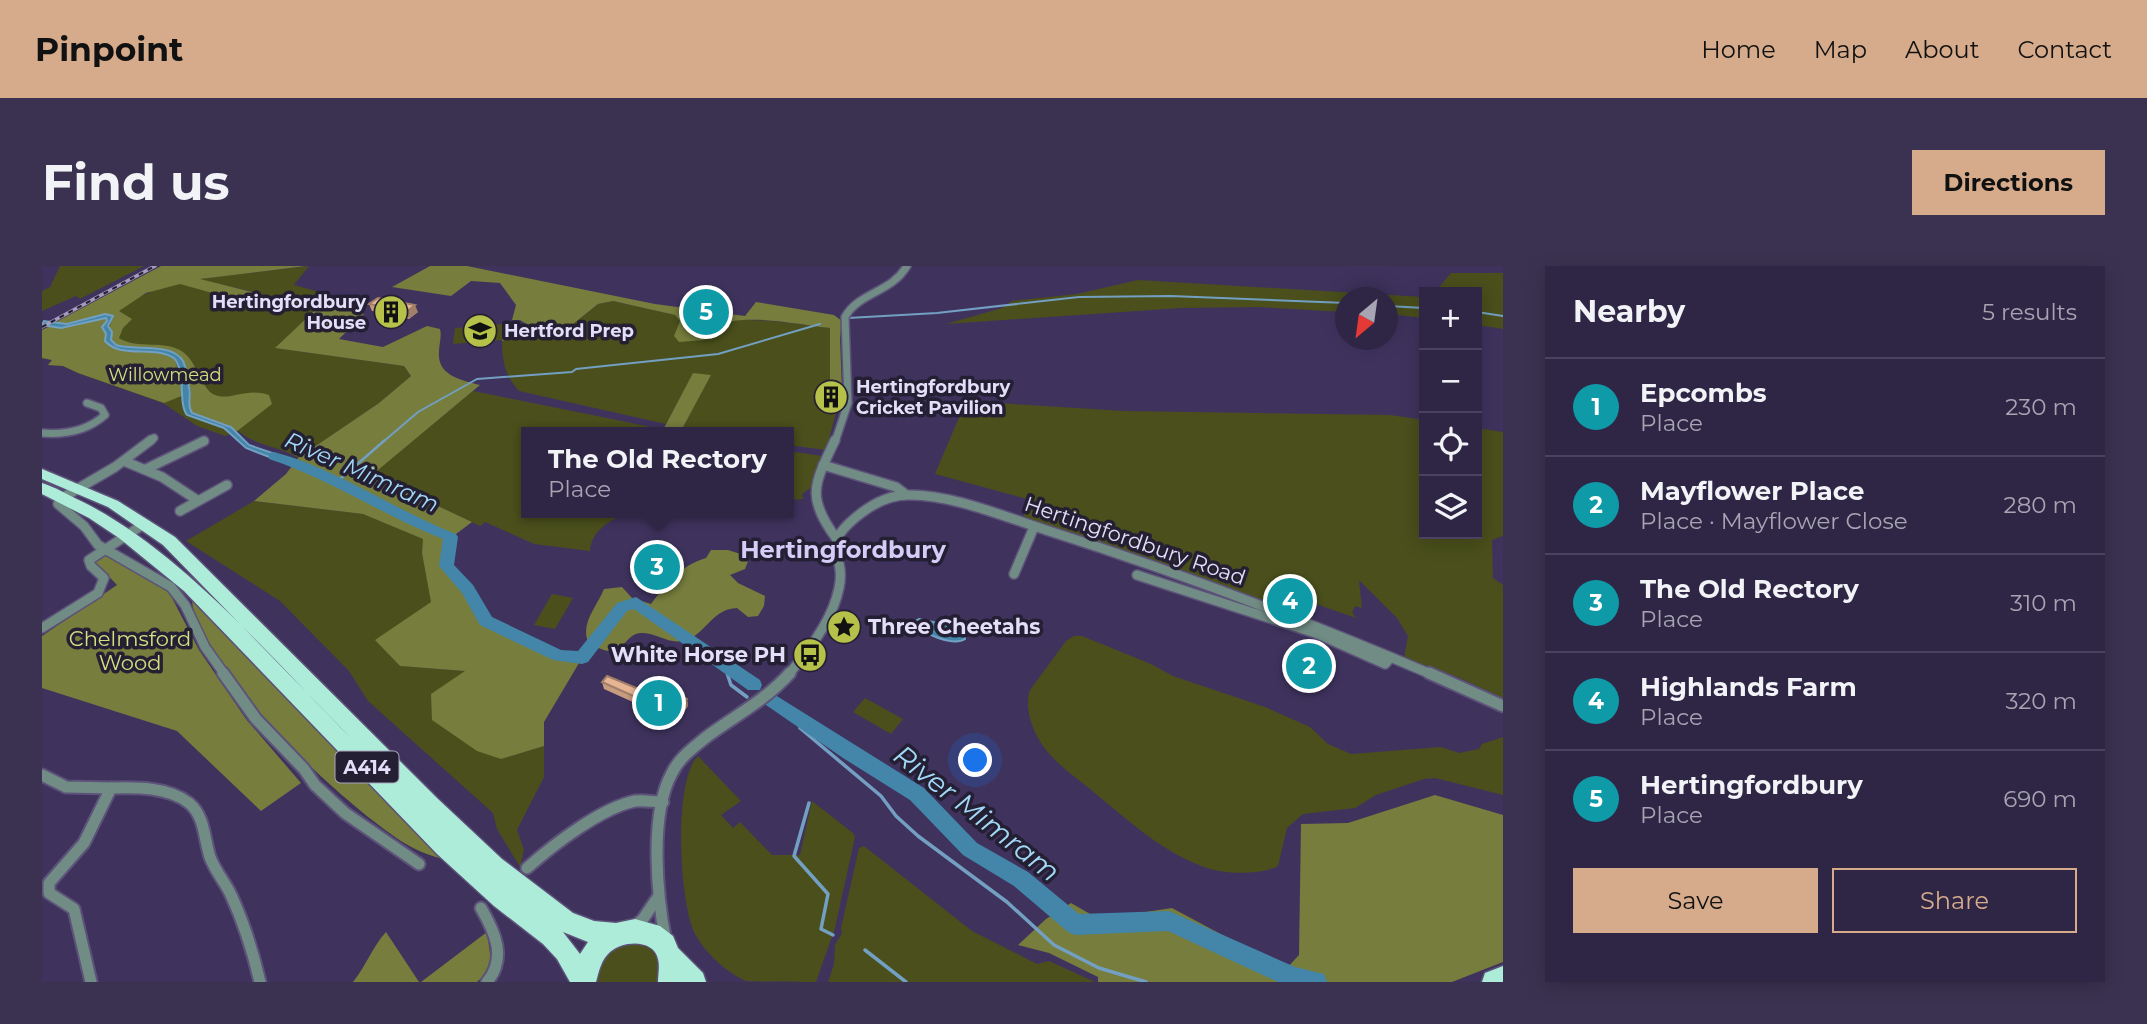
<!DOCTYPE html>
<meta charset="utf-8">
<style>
:root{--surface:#2f2646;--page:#3b3251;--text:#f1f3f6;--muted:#a7a5b3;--line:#4a435f;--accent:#d6ab8b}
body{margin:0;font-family:Montserrat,sans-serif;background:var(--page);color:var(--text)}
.controls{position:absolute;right:21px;top:21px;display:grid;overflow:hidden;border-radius:0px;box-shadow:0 4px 18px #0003}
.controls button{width:63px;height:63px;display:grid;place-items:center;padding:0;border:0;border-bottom:2px solid var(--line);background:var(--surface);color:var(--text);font:35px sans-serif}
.compass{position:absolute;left:1293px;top:21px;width:63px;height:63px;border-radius:50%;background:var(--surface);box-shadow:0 4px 18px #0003;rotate:209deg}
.you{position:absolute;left:934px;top:495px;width:24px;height:24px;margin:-18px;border:5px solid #fff;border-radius:50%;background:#1a73e8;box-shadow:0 0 0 10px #1a73e833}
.badge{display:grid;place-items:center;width:46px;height:46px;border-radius:50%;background:var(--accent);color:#fff;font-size:23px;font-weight:700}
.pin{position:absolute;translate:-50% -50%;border:4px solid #fff;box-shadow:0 2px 7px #0006}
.popup{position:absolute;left:479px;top:161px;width:273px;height:91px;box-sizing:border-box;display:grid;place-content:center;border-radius:0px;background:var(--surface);filter:drop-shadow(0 2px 5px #0005);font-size:23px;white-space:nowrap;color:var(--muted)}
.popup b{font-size:26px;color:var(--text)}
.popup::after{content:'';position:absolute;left:50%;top:100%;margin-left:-14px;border:14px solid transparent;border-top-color:var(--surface)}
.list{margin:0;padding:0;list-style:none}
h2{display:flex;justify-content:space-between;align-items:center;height:91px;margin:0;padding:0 28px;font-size:30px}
h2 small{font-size:23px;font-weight:400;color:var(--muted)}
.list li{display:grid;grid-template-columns:46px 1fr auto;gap:21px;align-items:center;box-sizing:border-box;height:98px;padding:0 28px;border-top:2px solid var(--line)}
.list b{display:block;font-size:26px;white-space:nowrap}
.list p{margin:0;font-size:23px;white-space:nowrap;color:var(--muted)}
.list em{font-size:23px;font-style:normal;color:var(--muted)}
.actions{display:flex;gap:14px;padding:21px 28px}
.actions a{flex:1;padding:16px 0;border:2px solid var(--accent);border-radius:0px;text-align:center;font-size:24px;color:var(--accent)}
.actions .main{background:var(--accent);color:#111}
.icon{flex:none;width:38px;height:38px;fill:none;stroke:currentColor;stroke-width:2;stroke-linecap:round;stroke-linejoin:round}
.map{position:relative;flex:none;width:1461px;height:716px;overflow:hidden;border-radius:0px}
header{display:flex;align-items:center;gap:42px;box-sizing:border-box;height:98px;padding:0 35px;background:var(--accent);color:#111}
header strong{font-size:33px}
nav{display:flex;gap:38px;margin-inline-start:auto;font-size:24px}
.intro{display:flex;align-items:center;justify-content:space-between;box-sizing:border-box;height:168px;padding:0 42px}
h1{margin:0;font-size:49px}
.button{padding:18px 32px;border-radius:0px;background:var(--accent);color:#111;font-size:24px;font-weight:700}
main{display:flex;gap:42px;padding:0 42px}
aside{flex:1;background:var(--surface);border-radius:0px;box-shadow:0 4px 18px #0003}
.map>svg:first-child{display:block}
.green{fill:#4a4f1c}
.forest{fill:#767d3d}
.water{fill:#4386aa;stroke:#73a0c2;stroke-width:2}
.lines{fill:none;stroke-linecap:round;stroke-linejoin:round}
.stream-far2{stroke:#73a0c2;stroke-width:2}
.stream-far1{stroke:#73a0c2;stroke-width:2.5}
.stream{stroke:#73a0c2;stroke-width:3.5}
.river{fill:#4386aa;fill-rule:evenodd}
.minor-far2-casing{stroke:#5d527a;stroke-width:10}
.minor-far1-casing{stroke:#5d527a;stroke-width:12}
.minor-casing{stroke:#5d527a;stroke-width:15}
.trunk-casing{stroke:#5d527a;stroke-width:3}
.minor-far2{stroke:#718c84;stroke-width:7}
.minor-far1{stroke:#718c84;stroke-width:9}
.minor{stroke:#718c84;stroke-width:11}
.trunk{fill:#aeecda;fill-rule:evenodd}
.rail-casing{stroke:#a49cbd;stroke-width:3.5}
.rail{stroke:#241f33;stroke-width:2;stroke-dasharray:5;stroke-linecap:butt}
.wall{fill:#c89c7f}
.shaded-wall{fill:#a27f68}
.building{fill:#e8b594;stroke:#a27f68;stroke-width:2}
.labels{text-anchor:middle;stroke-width:7;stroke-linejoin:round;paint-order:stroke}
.far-poi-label{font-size:18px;font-weight:bold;fill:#e3def9;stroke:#241f33;text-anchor:start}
.far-park-label{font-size:18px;fill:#d4df81;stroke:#241f33}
.shield{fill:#241f33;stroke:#aaa5be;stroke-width:2}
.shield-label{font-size:19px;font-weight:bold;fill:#e3def9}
.street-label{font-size:21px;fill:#e3def9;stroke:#241f33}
.poi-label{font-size:21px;font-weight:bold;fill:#e3def9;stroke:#241f33;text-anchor:start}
.park-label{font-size:21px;fill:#d4df81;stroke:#241f33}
.water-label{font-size:23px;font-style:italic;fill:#a2d8f7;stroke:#241f33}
.quarter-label{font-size:24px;font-weight:bold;fill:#d5ccf7;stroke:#241f33}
.near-water-label{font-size:28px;font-style:italic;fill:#a2d8f7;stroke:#241f33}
</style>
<header>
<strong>Pinpoint</strong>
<nav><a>Home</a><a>Map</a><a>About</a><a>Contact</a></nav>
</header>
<div class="intro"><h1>Find us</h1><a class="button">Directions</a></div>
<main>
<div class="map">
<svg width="1461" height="716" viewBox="0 0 1461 716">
<rect width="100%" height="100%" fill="#3f335e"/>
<!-- green -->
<g class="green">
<polygon points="18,0 102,0 38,33 34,30 0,45 0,25 8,21"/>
<path d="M267,0L252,19L289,29L234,82L362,100L369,110L337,137L256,192C236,179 218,182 196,165L183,170L155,160L121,137L36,107L21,100L6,99L10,94L0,92C31,73 105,17 139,18C168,20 187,43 216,27L155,13Z"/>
<polygon points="1409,7 1461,7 1461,63 1435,59 1435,26 1393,26"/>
<polygon points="1096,14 1382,31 1382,52 1346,48 1346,32 1304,32 1303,46 1216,41 1139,42 904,58 960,42 970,35 1035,28"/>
<path d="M571,35L633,49L638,55L636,61L667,72C669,69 669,65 671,62C683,45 767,60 788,62V123L800,125L784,184L746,179V166H662L641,161L668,110L651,108L624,158L477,125C463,110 460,95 460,75L526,62L556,38Z"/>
<polygon points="461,58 460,74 411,78 413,62"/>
<path d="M431,125L634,166H484V247H585C568,254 549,265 548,285L492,278L443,256L438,260L329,209Z"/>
<polygon points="924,135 1083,145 1348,149 1382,154 1382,268 1435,268 1435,162 1461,166 1461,270 1450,274 1451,312 1461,319 1461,432 1413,410 1362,392 1366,370 1355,352 1317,314 1320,342 1313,340 1310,346 1314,352 1228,322 1224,336 981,253 985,233 893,208"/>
<polygon points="746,185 780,190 771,220 760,228 761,233 746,234"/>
<polygon points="212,235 321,248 382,273 380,287 390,336 334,374 358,400 424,405 459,493 502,480 502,511 475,564 482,584 478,601 455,563 451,547 326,435 307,405 238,335 144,275"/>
<polygon points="510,328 531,332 513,363 492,359"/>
<path d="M1032,370H1040L1109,398L1131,410L1223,441L1268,461L1286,478L1309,488L1399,481L1417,487L1437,483L1440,478L1461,471V529L1393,512L1382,513L1334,529L1313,542L1261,548L1245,562L1236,600C1219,609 1186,608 1168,603C1121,588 1085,553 1048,523C1032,510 1013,497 1001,480C990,464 982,442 988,424L1024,375Z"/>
<polygon points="823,432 861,453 849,468 811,446"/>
<path d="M656,490L699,535L679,549L691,562L698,556L730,589H758L770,535L811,567L813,571L793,662L774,716C757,716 718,716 704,715C684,706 663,687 653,668C637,637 631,514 656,490Z"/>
<polygon points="822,580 930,665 995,698 1007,695 1053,716 786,716 792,698 793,679 800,667 799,662 817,582"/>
<polygon points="598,672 619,691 618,716 552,716 563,683"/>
</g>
<!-- forest -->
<g class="forest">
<path d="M119,0H264L158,13L218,28L199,35L138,18L104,27L77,45L90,53L81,62L77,72C96,84 123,73 141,86C156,97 159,123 173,129C189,135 204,121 227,129L230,138L194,166C181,154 159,158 147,144L149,125L137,90L119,84L74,79C65,73 67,59 71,51C51,44 34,63 14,56Z"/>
<path d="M388,0H425L613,38L703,50L714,36L792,49L800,55L798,72L800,125L788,123V62C756,59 698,45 670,62L669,68L662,74L637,76L632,70L638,55L633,49L571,35L556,38L526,62L460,75L461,68L476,66L486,59L478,54H470L474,39L458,17L429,15L409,30L350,21Z"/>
<path d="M289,29L322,48L297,73L341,81L385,60L398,63C400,70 397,78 397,86C395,110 420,114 438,119L330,209L430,256L410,271L404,300L424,321L444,355L517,390L540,392L502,456V480L459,493L435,485L390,454L389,428L423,405L358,400L333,374L389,336L380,287L381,273L321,248L212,235L244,208L256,192L337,137L369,110L362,100L233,82Z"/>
<polygon points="63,51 65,54 61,59 64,68 63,75 77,83 116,86 133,93 142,129 122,137 36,107 21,100 6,99 10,94 0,92 0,64 8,60 19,62"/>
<polygon points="651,107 669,109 639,165 622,162"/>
<path d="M669,284H686L705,290L707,293L703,303L688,309L696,317L723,330L722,340L716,350L706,351L695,342C671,343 665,365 647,373C628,381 618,367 599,367C585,367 582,386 568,385C561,385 553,380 547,378C537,358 555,341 562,323L580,321L590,332L609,338C624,318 639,299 664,292Z"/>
<polygon points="64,289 112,314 127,326 157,384 204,453 259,517 219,545 135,465 0,422 0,370 75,319 53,296"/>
<path d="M150,334L185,369L404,594C390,590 377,586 364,578C306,543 154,403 150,334Z"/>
<polygon points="1393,529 1461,549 1461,696 1410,716 1056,716 1056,711 1007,687 976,679 1004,653 1029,637 1057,653 1130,642 1244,703 1257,689 1259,558 1306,557"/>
<path d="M344,666L377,716H311C324,700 331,680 344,666Z"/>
<polygon points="445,666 450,702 435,716 379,716"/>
</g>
<!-- water -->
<g class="water">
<path d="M63,48L71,50L66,60L70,66L69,74L74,79C92,85 130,76 141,95C145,103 145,113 147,121C150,131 144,138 150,147L189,161L207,179L254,195L251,200L204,182L182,162L145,149C136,137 144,110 133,93C113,78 80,94 63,75L64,68L60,61L65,55L64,52L19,62L0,59L2,55L25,58Z"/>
<path d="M877,353L914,361L923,367V373C911,381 880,367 870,357Z"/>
</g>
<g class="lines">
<!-- stream-far2 -->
<g class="stream-far2">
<polyline points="1346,40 1382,42"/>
<polyline points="1435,46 1461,50"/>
<polyline points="806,52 895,47 1037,31 1129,30 1304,37"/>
<polyline points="341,176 376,146 435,113 530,106 534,103 676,88 778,58"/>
</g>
<!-- stream-far1 -->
<g class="stream-far1">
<polyline points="296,215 343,174"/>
<polyline points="682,398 686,409"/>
</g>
<!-- stream -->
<g class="stream">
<polyline points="685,407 689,419 705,431"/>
<polyline points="758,462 839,530 854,550 876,570 965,636 1012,679 1057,702 1104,716"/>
<polyline points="767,537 752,590 786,628 779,663 791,669"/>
<polyline points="823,684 864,716"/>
</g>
<!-- river -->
<g class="river">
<path d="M232,186C296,203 352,244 414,268L416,271L412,299L431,319L450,351L519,384L536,385L575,337L594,331L718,414L720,419L718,424H706L592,343L585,345L546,396L540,398L511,394L438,359L420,327L397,300L401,273C342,250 288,213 227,193V187Z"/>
<polygon points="730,427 882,522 935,577 986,606 1037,648 1127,645 1253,701 1282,708 1285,716 1236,716 1126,665 1033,669 1026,666 972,620 921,589 868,534 801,492 724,439 721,434 724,429"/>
</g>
<!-- minor-far2 casing -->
<g class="minor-far2-casing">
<g id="minor-far2">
<path d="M0,167C24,169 45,165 63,149L59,142L45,137"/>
<polyline points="106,176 112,172"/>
<path d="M793,176L806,137L803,51C817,26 849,27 865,0"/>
</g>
</g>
<!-- minor-far1 casing -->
<g class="minor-far1-casing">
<g id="minor-far1">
<path d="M793,174C773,217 763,230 794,272"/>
<polyline points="82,195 120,211 155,234"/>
<polyline points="781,199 854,221 862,227"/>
<polyline points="104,203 162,175"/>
<polyline points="20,232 73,201 109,174"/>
<polyline points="16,238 42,260 56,279 129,321 143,339 163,381 183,409"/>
<polyline points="138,245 185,219"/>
<polyline points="972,308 992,261"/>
<polyline points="1095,309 1273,367 1343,398 1348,392"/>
<polyline points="0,362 56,327 62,312 49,300 47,294 102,258"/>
<path d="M746,409C766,386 791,353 797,322C805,286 774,282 818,248C832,237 848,229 866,229C909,228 963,251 1004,264C1136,306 1264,355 1391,409"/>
</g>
</g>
<!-- minor casing -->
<g class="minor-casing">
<g id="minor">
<polyline points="181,407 214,453 262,503 273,519 303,547 377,598"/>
<polyline points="1387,407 1461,440"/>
<polyline points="0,509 24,521 69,522"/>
<path d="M485,602C511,579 559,542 593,535C602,534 612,536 621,536"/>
<path d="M439,642C453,666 465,692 445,716"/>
<polyline points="589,664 601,653 616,631"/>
<path d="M624,676C615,631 607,548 630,507C637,492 651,482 663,472C691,451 724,434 748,407"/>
<path d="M49,716L32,643L7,627V617L42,577L69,522C93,521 127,521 147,537C163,550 162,573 168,591C173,605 183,616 189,629C202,657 211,686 218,716"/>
</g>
</g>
<!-- trunk casing -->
<g class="trunk-casing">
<g id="trunk">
<path d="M0,203L76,235L133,271L396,533L460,593L531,647L552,655L574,657L593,653L618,660L631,670L636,682L661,707L664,716H616C616,709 618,700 616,693C612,673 581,674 568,686C559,694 557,705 554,716H528L515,693L501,678L452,640L395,588L142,325L77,272L47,252L0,228V217C13,221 26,229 39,235C140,285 231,394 310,473L121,279L66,241L0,213ZM521,666L546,676L538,688Z"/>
<polygon points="1461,700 1461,716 1440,716 1443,707"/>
</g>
</g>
<!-- minor-far2 -->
<use href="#minor-far2" class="minor-far2"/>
<!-- minor-far1 -->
<use href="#minor-far1" class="minor-far1"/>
<!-- minor -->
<use href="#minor" class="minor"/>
<!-- trunk -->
<use href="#trunk" class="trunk"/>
<!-- rail casing -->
<g class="rail-casing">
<polyline id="rail" points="0,61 113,0"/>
</g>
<!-- rail -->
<use href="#rail" class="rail"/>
</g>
<!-- wall -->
<g class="wall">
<polygon points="327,38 376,46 367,53 343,49 342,47 330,45"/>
<polygon points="782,125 797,129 797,132 790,135 781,129"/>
<polygon points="630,285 631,296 627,304 616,302 612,309 601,307 599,295"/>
<polygon points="1244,314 1270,334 1262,345 1229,333 1230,327 1238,315 1242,317"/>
<polygon points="1274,380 1285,407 1279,414 1252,404 1254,393 1260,386 1268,389"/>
<polygon points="560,416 599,424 627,426 645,433 646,440 635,456 562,423"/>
</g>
<!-- shaded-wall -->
<g class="shaded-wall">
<polygon points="373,39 376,46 367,53 364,46"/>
<polygon points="797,129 797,132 790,135 790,131"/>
<polygon points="630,285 631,296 627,304 625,293"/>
<polygon points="614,291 616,302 612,309 611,297"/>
<polygon points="645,433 646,440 635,456 634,449"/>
</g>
<!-- building -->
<g class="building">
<polygon points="336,32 373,39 364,46 341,42 343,41 327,38"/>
<polygon points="789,123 797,129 790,131 782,125"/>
<polygon points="611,281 630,285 625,293 614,291 611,297 599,295"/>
<polygon points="1244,314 1272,324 1270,334 1236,321 1238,315 1243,317"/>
<polygon points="1274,380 1288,385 1285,407 1258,397 1260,386 1272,390"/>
<polygon points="565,410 599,424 601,420 609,423 608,417 625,415 627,426 645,433 634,449 560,416"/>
</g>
<!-- icons -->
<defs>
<g id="building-disc" transform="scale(1.75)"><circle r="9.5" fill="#b6c149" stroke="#241f33"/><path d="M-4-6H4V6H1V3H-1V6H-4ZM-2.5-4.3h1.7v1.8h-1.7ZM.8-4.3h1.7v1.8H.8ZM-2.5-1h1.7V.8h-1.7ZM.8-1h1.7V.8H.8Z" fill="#111"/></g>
<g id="school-disc" transform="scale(1.75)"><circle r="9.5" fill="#b6c149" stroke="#241f33"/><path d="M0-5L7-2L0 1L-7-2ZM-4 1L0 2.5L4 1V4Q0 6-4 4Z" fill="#111"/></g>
<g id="sight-disc" transform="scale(1.75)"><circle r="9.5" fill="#b6c149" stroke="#241f33"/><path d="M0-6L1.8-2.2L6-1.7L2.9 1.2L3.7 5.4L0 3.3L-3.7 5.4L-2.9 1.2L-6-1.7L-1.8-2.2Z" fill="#111"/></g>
<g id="bus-disc" transform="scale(1.75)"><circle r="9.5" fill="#b6c149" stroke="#241f33"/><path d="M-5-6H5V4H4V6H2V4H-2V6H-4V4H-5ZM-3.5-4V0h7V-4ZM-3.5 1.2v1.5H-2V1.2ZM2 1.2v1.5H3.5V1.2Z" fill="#111"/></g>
</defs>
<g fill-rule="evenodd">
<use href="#building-disc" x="349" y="46"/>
<use href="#school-disc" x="438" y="65"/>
<use href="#building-disc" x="789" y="131"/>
<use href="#sight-disc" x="802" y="361"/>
<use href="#bus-disc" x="768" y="389"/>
</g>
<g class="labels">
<!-- far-poi labels -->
<g class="far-poi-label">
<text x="324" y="42" text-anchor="end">Hertingfordbury<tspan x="324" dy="21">House</tspan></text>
<text x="462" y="71">Hertford Prep</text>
<text x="814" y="127">Hertingfordbury<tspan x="814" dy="21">Cricket Pavilion</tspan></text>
</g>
<!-- far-park labels -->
<g class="far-park-label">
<text x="123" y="115">Willowmead</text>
</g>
<!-- shield labels -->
<rect class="shield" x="293.5" y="485.5" width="63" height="31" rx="5"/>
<g class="shield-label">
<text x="325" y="508">A414</text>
</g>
<!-- street labels -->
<g class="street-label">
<text transform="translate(1093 275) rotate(19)" y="7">Hertingfordbury Road</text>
</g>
<!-- poi labels -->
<g class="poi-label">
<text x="826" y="368">Three Cheetahs</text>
<text x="744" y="396" text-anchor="end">White Horse PH</text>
</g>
<!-- park labels -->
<g class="park-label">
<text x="88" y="380">Chelmsford<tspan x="88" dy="24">Wood</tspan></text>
</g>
<!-- water labels -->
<g class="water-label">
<text transform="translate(320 206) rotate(24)" y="8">River Mimram</text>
</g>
<!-- quarter labels -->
<g class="quarter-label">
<text x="801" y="292">Hertingfordbury</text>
</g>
<!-- near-water labels -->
<g class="near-water-label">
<text transform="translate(935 547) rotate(38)" y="10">River Mimram</text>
</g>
</g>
</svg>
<div class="controls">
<button>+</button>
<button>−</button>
<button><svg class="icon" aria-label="locate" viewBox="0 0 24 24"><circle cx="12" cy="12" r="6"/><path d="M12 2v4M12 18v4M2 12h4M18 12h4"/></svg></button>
<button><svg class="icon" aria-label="layers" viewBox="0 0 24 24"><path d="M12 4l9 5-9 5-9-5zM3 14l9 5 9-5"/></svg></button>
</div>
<svg class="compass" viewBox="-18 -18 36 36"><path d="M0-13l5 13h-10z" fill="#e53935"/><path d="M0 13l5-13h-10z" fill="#a7a5b3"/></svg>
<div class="you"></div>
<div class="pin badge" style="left:617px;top:437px;background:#0f9aa8">1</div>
<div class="pin badge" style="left:1267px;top:400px;background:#0f9aa8">2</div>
<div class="pin badge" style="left:615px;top:301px;background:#0f9aa8">3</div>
<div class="popup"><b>The Old Rectory</b>Place</div>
<div class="pin badge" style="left:1248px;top:335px;background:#0f9aa8">4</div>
<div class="pin badge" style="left:664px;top:46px;background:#0f9aa8">5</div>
</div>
<aside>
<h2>Nearby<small>5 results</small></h2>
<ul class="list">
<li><span class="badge" style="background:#0f9aa8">1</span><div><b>Epcombs</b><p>Place</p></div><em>230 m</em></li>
<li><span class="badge" style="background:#0f9aa8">2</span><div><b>Mayflower Place</b><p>Place · Mayflower Close</p></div><em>280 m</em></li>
<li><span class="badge" style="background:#0f9aa8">3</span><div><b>The Old Rectory</b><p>Place</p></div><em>310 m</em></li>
<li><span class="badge" style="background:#0f9aa8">4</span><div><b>Highlands Farm</b><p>Place</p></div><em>320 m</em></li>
<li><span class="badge" style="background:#0f9aa8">5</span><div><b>Hertingfordbury</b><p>Place</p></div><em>690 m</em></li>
</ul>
<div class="actions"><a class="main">Save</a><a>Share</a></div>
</aside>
</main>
